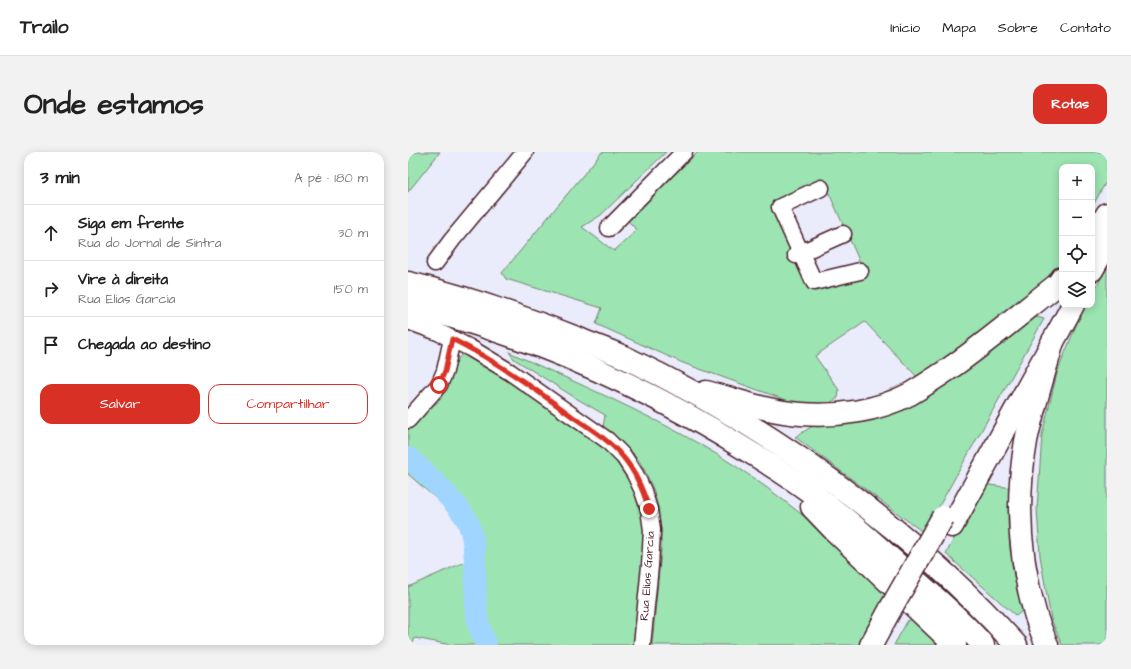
<!DOCTYPE html>
<html lang="pt">
<meta charset="utf-8">
<style>
:root{--surface:#fff;--page:#f2f2f2;--text:#222;--muted:#767676;--line:#e0e0e0;--accent:#d93025}
body{margin:0;font-family:"Architects Daughter",sans-serif;background:var(--page);color:var(--text)}
.controls{position:absolute;right:12px;top:12px;display:grid;overflow:hidden;border-radius:8px;box-shadow:0 2px 10px #0003}
.controls button{width:36px;height:36px;display:grid;place-items:center;padding:0;border:0;border-bottom:1px solid var(--line);background:var(--surface);color:var(--text);font:20px sans-serif}
.stop{position:absolute;width:12px;height:12px;margin:-9px;border:3px solid #d93025;border-radius:50%;background:#fff}
.stop.end{background:#d93025;border-color:#fff;box-shadow:0 1px 4px #0008}
.list{margin:0;padding:0;list-style:none}
h2{display:flex;justify-content:space-between;align-items:center;height:52px;margin:0;padding:0 16px;font-size:17px}
h2 small{font-size:13px;font-weight:400;color:var(--muted)}
.list li{display:grid;grid-template-columns:26px 1fr auto;gap:12px;align-items:center;box-sizing:border-box;height:56px;padding:0 16px;border-top:1px solid var(--line)}
.list b{display:block;font-size:15px;white-space:nowrap}
.list p{margin:0;font-size:13px;white-space:nowrap;color:var(--muted)}
.list em{font-size:13px;font-style:normal;color:var(--muted)}
.actions{display:flex;gap:8px;padding:12px 16px}
.actions a{flex:1;padding:9px 0;border:1px solid var(--accent);border-radius:12px;text-align:center;font-size:14px;color:var(--accent)}
.actions .main{background:var(--accent);color:#fff}
.icon{flex:none;width:22px;height:22px;fill:none;stroke:currentColor;stroke-width:2;stroke-linecap:round;stroke-linejoin:round}
.map{position:relative;flex:none;width:699px;height:493px;overflow:hidden;border-radius:12px}
header{display:flex;align-items:center;gap:24px;box-sizing:border-box;height:56px;padding:0 20px;background:var(--surface);border-bottom:1px solid var(--line)}
header strong{font-size:19px}
nav{display:flex;gap:22px;margin-inline-start:auto;font-size:14px}
.intro{display:flex;align-items:center;justify-content:space-between;box-sizing:border-box;height:96px;padding:0 24px}
h1{margin:0;font-size:28px}
.button{padding:10px 18px;border-radius:12px;background:var(--accent);color:#fff;font-size:14px;font-weight:700}
main{display:flex;gap:24px;padding:0 24px}
aside{flex:1;background:var(--surface);border-radius:12px;box-shadow:0 2px 10px #0003}
.map>svg:first-child{display:block}
.green{fill:#9ce4b2;stroke:#73826e;fill-rule:evenodd}
.lines{fill:none;stroke-linecap:round;stroke-linejoin:round}
.river{stroke:#a0d5ff;stroke-width:22}
.minor-casing{stroke:#4a1f2b;stroke-width:19}
.highway-casing{stroke:#4a1f2b;stroke-width:25}
.minor{stroke:#fff;stroke-width:16}
.highway{stroke:#fff;stroke-width:22}
.highway-bridge-casing{stroke:#4a1f2b;stroke-width:25;stroke-linecap:butt}
.highway-bridge{stroke:#fff;stroke-width:22}
.route{stroke:#d93025;stroke-width:5}
.labels{text-anchor:middle;stroke-width:3;stroke-linejoin:round;paint-order:stroke}
.street-label{font-size:12px;fill:#4a1f2b;stroke:#fff}
</style>
<header>
<strong>Trailo</strong>
<nav><a>Início</a><a>Mapa</a><a>Sobre</a><a>Contato</a></nav>
</header>
<div class="intro"><h1>Onde estamos</h1><a class="button">Rotas</a></div>
<main>
<aside>
<h2>3 min<small>A pé · 180 m</small></h2>
<ul class="list">
<li><svg class="icon" aria-label="ahead" viewBox="0 0 24 24"><path d="M12 20V5M6 11l6-6 6 6"/></svg><div><b>Siga em frente</b><p>Rua do Jornal de Sintra</p></div><em>30 m</em></li>
<li><svg class="icon" aria-label="right" viewBox="0 0 24 24"><path d="M7 20v-9h11M14 6l5 5-5 5"/></svg><div><b>Vire à direita</b><p>Rua Elias Garcia</p></div><em>150 m</em></li>
<li><svg class="icon" aria-label="arrive" viewBox="0 0 24 24"><path d="M6 21V4h12l-3 4 3 4H6"/></svg><div><b>Chegada ao destino</b></div></li>
</ul>
<div class="actions"><a class="main">Salvar</a><a>Compartilhar</a></div>
</aside>
<div class="map">
<svg width="699" height="493" viewBox="0 0 699 493">
<rect width="100%" height="100%" fill="#eaecfb"/>
<filter id="ink" filterUnits="userSpaceOnUse"><feTurbulence type="fractalNoise" baseFrequency=".025" numOctaves="2"/><feDisplacementMap in="SourceGraphic" scale="8" xChannelSelector="R" yChannelSelector="G"/><feConvolveMatrix kernelMatrix="1 2 1 2 8 2 1 2 1" color-interpolation-filters="sRGB"/></filter>
<g filter="url(#ink)">
<!-- green -->
<g class="green">
<polygon points="0,0 32,0 0,40"/>
<path d="M194,0H258L193,63L174,75L206,99L229,78L219,68L290,0H699V28L684,55V15H654V109L651,115L627,140L511,227L457,170L407,204L431,238L430,246L418,253L389,252L275,211L188,172L194,156L98,127L94,121ZM416,30L459,126L401,134L372,49Z"/>
<polygon points="699,116 699,493 654,493 643,467 632,404 629,357 634,283 649,221 673,161 678,153 684,153 684,142"/>
<polygon points="621,163 636,167 516,381 387,285 408,272 470,262"/>
<polygon points="56,200 163,268 204,297 227,334 238,369 228,493 43,493 7,486 4,493 0,493 0,435 61,408 57,379 50,366 0,322 0,274 32,248 50,207"/>
<path d="M101,200C182,237 266,272 341,323C392,358 438,400 485,439L455,493H244L253,398V378L250,358L246,339L237,319L228,304L195,276L197,263L166,245L106,207Z"/>
<polygon points="574,332 605,336 618,456 608,464 538,402"/>
<polygon points="503,466 531,493 486,493 500,468 501,469"/>
</g>
<g class="lines">
<!-- river -->
<path class="river" d="M0,306C14,317 56,357 61,373C71,402 65,434 69,464C70,474 75,484 78,493"/>
<!-- minor casing -->
<g class="minor-casing">
<g id="minor">
<polyline points="413,36 372,55 406,130 452,119"/>
<polyline points="201,76 276,0"/>
<polyline points="388,103 435,82"/>
<polyline points="27,111 44,88 117,0"/>
<polyline points="0,169 30,180 62,196 102,220 199,288 216,305 227,322 235,339 241,357 244,378 242,414 234,493"/>
<polyline points="0,268 31,233 37,219 44,187"/>
</g>
</g>
<!-- highway casing -->
<g class="highway-casing">
<g id="highway">
<polyline points="684,89 699,62"/>
<polyline points="684,118 699,92"/>
<path d="M0,131C59,145 115,165 171,187C187,194 203,199 218,206C360,273 503,377 608,493"/>
<path d="M0,153C120,182 235,233 340,299C365,314 390,330 413,348C444,371 473,397 501,423C527,445 553,468 575,493"/>
<path d="M298,240C329,248 361,260 393,262C428,265 470,259 502,242C513,236 524,228 535,221C575,194 612,162 650,132L654,126"/>
<polyline points="404,355 427,379 547,493"/>
<polyline points="544,374 665,153"/>
<polyline points="463,493 483,456"/>
<path d="M639,493C635,483 630,472 627,461C611,406 608,346 618,289C625,256 636,222 645,189"/>
</g>
</g>
<!-- minor -->
<use href="#minor" class="minor"/>
<!-- highway -->
<use href="#highway" class="highway"/>
<!-- highway-bridge casing -->
<g class="highway-bridge-casing">
<polyline id="highway-bridge" points="483,456 535,365"/>
</g>
<!-- highway-bridge -->
<use href="#highway-bridge" class="highway-bridge"/>
</g>
</g>
<g class="lines" filter="url(#ink)">
<!-- route -->
<path class="route" d="M31,233L37,219L44,187C88,209 126,236 165,265C183,277 201,288 215,305C228,320 235,338 241,357"/>
</g>
<g class="labels">
<!-- street labels -->
<g class="street-label">
<text transform="translate(239 424) rotate(-86)" y="4">Rua Elias Garcia</text>
</g>
</g>
</svg>
<div class="controls">
<button>+</button>
<button>−</button>
<button><svg class="icon" aria-label="locate" viewBox="0 0 24 24"><circle cx="12" cy="12" r="6"/><path d="M12 2v4M12 18v4M2 12h4M18 12h4"/></svg></button>
<button><svg class="icon" aria-label="layers" viewBox="0 0 24 24"><path d="M12 4l9 5-9 5-9-5zM3 14l9 5 9-5"/></svg></button>
</div>
<div class="stop" style="left:31px;top:233px"></div>
<div class="stop end" style="left:241px;top:357px"></div>
</div>
</main>
